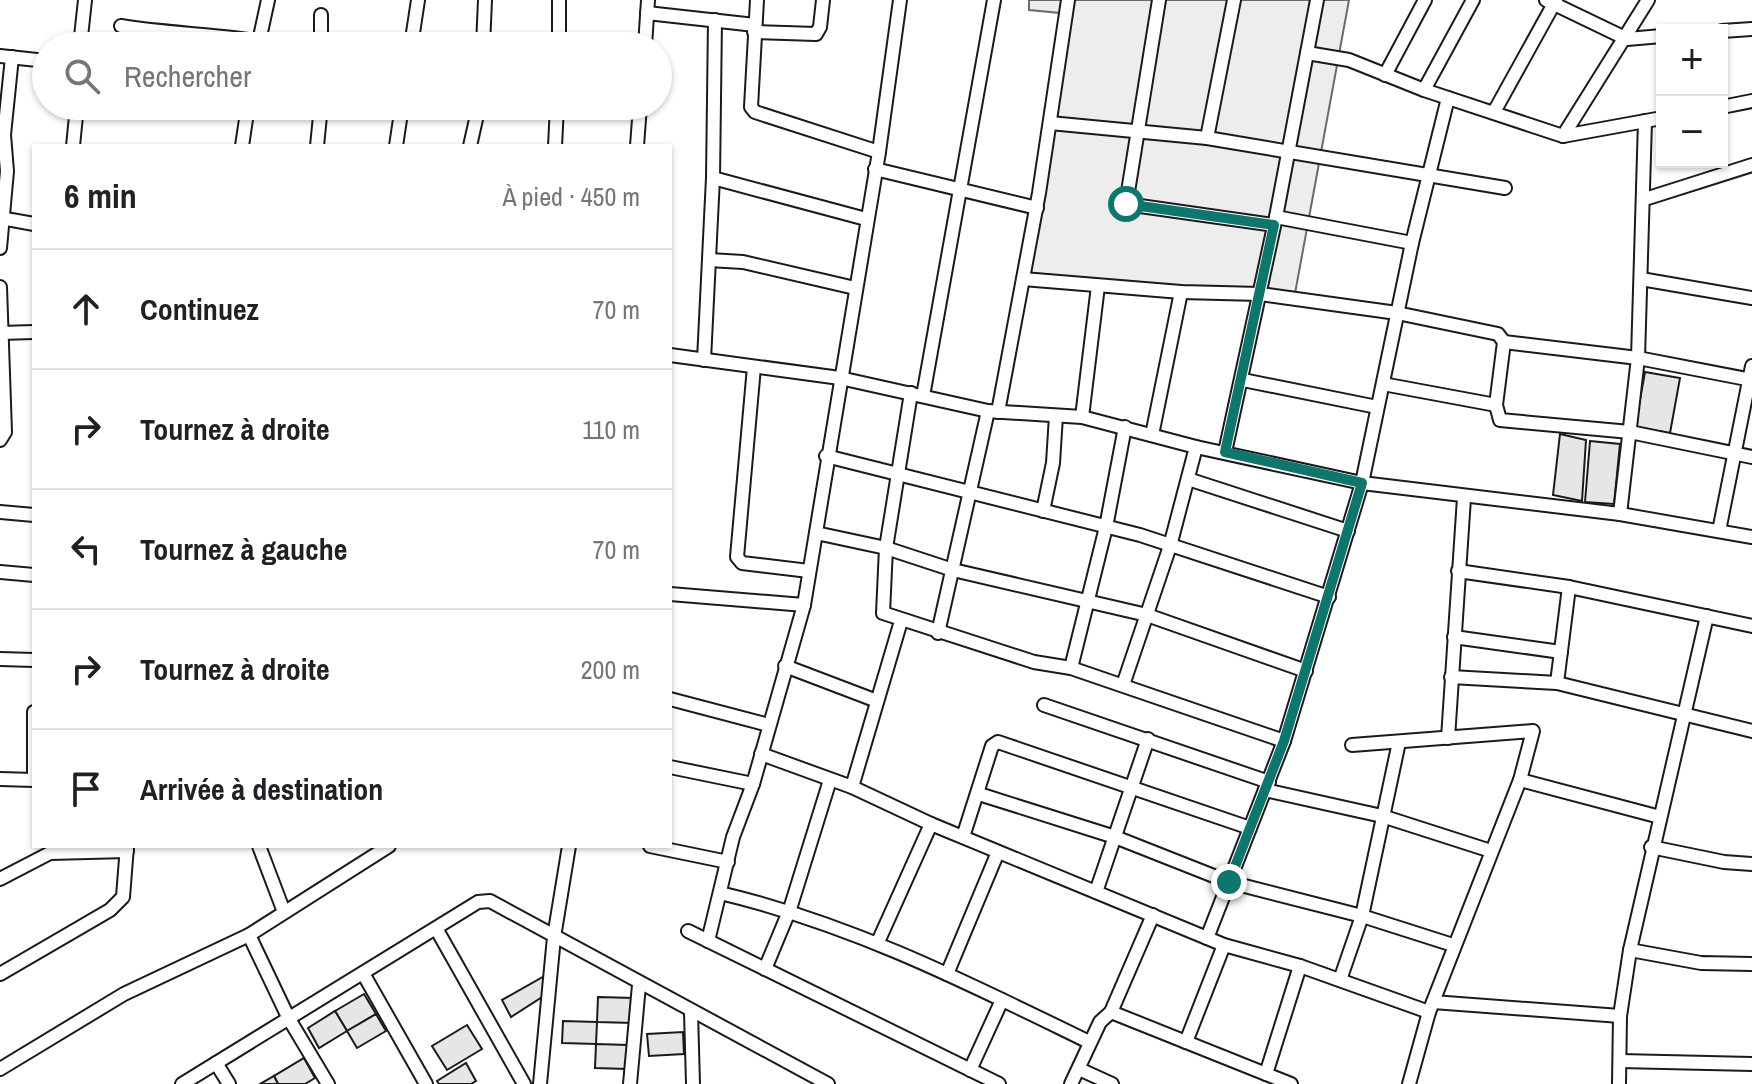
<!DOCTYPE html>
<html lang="fr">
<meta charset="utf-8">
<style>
:root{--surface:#fff;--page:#f2f2f2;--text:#202124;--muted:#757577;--line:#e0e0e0}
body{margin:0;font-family:"Archivo Narrow",sans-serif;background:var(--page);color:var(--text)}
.controls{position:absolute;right:24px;top:24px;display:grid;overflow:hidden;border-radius:0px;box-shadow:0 2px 6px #0004}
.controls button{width:72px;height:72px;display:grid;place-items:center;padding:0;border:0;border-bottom:2px solid var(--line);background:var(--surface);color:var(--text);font:40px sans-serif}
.stop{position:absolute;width:24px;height:24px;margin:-18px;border:6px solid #0f766e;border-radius:50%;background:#fff}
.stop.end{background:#0f766e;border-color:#fff;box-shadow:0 2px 8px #0008}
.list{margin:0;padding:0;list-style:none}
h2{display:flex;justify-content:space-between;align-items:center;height:104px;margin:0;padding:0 32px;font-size:34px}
h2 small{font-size:26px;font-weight:400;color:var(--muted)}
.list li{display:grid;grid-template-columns:52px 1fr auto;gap:24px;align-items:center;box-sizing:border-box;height:120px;padding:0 32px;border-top:2px solid var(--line)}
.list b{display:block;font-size:30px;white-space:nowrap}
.list em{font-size:26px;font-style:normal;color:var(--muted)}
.icon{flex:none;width:44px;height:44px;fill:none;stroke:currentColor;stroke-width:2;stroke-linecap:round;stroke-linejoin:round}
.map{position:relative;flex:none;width:1752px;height:1084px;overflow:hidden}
.search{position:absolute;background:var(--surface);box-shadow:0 2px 6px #0004;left:32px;top:32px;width:640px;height:88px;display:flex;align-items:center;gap:20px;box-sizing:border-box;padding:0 28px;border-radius:44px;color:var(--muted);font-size:30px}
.panel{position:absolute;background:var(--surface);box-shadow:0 2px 6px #0004;left:32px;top:144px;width:640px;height:704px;border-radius:0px}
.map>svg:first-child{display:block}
.green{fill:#ededed;stroke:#6a6a6a;stroke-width:2}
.building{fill:#e6e6e6;stroke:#1a1a1a;stroke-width:2}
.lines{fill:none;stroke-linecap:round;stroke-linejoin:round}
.minor-casing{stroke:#1a1a1a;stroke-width:16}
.minor{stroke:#fff;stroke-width:12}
.route{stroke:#0f766e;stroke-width:10}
</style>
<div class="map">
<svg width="1752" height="1084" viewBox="0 0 1752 1084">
<rect width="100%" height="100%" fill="#fff"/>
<!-- green -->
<polygon class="green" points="1029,0 1349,0 1294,299 1024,278 1021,271 1060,13 1029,10"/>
<!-- building -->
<g class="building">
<polygon points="1645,372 1680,378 1670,433 1635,427"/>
<polygon points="1560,434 1586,440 1582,501 1553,495"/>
<polygon points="1590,441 1620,444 1614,504 1585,502"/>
<polygon points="548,974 542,997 511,1017 502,1000"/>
<polygon points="364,994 376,1014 347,1031 335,1011"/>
<polygon points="598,997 634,998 633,1023 597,1022"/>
<polygon points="335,1011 347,1031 319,1048 308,1028"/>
<polygon points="376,1014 386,1031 357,1048 347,1031"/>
<polygon points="563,1021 597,1022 596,1044 562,1043"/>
<polygon points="467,1025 482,1049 447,1070 432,1046"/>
<polygon points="683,1032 684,1054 649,1056 647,1034"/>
<polygon points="596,1044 628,1045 627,1069 595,1068"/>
<polygon points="304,1058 315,1078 305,1084 278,1084 274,1076"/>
<polygon points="466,1063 476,1081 471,1084 439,1084 437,1081"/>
<polygon points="274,1076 278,1084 260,1084"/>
</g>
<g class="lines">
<!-- minor casing -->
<g class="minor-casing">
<g id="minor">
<polyline points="757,0 751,107 755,112 879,152"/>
<polyline points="1159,0 1126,204 1274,225"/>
<polyline points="1546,0 1627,39 1662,36"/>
<polyline points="647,13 755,25"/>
<polyline points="321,15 321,46"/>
<path d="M121,26C175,35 229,34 282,46"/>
<polyline points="1722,31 1752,29"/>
<polyline points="754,32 816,34 820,27 823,0"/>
<polyline points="80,46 85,0"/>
<polyline points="258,46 268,0"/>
<polyline points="411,46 418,0"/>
<polyline points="483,46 485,0"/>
<polyline points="559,46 559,0"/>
<polyline points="645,46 648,0"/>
<polyline points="1307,53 1349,60 1424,90 1563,136 1662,118"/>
<polyline points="0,56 46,61"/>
<polyline points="1385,75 1425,0"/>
<polyline points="1424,90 1473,0"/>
<polyline points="1722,107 1752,101"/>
<polyline points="1494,112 1556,0"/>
<polyline points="1050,123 1207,138 1505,188"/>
<polyline points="1563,136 1648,0"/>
<polyline points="1207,138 1234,0"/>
<polyline points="73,146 77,106"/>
<polyline points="242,146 248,106"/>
<polyline points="317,146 321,106"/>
<polyline points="396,146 402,106"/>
<polyline points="470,146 479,106"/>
<polyline points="555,146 557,106"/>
<polyline points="637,146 640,106"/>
<polyline points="875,169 1037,208"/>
<polyline points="713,178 866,219"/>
<polyline points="1645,199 1752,165"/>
<polyline points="1276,217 1412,243"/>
<polyline points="0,218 34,224"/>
<polyline points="0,248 7,171 4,135 12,57"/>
<polyline points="709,260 743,262 855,288"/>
<polyline points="1023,279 1181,292 1260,294 1397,313 1498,334 1504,342 1496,405 1500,420 1630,432 1752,457"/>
<polyline points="1641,279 1752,298"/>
<polyline points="0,287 5,432 0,440"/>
<polyline points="0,333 34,332"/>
<polyline points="1504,342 1638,358 1752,380"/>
<polyline points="670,355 840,378 988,411 1082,417 1196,447 1362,483 1620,514 1752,537"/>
<polyline points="704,360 713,178 715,20"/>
<polyline points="754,367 737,557 742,563 809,571"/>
<polyline points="1243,380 1377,407"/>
<polyline points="1383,384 1496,405"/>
<polyline points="911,393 886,548 883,613 1034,662 1071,668 1284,741"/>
<polyline points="923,396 994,0"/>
<polyline points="998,412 1039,193 1068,0"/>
<polyline points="1082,417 1098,286"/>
<polyline points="1152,435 1181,292"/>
<polyline points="1225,452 1276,217 1317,0"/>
<polyline points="826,456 1140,535 1329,597"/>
<polyline points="1188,479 1348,531"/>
<polyline points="1043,511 1053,463 1056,416"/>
<polyline points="0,512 34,515"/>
<polyline points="1620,514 1638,358 1645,121"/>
<polyline points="1719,531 1752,366"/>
<polyline points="816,533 886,548 953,570 1147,615 1306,671"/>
<polyline points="1458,571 1569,587 1752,626"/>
<polyline points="0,572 34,575"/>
<polyline points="1569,587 1557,683 1752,731"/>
<polyline points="670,594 804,605"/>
<polyline points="938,633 988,411"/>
<polyline points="1454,637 1561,652"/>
<polyline points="0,659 34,660"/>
<polyline points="785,666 877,701"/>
<polyline points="1071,668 1106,527 1125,427"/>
<polyline points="1451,677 1557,683"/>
<polyline points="1123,685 1170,546 1196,447"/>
<polyline points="670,699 769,725"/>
<polyline points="1044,705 1269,782"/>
<polyline points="1448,738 1464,498"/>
<polyline points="1352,745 1533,731 1520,780 1429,1012 1409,1084"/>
<polyline points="761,754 852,787 931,824 1224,945 1300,966 1429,1012"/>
<polyline points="670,767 753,784"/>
<polyline points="0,779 34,780"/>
<polyline points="34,780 34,712"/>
<polyline points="1520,780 1660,817"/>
<polyline points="852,787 901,621"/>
<polyline points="1265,790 1382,816 1491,851"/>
<polyline points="979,794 1115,837 1229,882 1362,916 1453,945"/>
<polyline points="963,837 992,746 998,742 1250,828"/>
<polyline points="259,846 284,912"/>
<polyline points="650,846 728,862"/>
<polyline points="1651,847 1724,862 1752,864"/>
<polyline points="0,879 50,853 127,851"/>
<polyline points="1096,892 1148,739"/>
<path d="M720,893C852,924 968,983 1089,1042"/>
<polyline points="437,930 524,1084"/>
<polyline points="688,931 999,1084"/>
<polyline points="249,935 289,1019 328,1084"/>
<polyline points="1207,938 1284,741 1362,483 1412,243 1448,98"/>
<polyline points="708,941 733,837 753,784 804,605 879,152 900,0"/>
<polyline points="878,942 931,824"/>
<polyline points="1630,950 1701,963 1752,964"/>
<polyline points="765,969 790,909 830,780"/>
<polyline points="0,974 110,910 123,897 127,846"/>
<polyline points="947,974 998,852"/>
<polyline points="364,975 426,1084"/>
<polyline points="1340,980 1362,916 1399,742"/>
<polyline points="1433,1002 1620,1016"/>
<polyline points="691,1012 693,1084"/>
<polyline points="1111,1012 1291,1084"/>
<polyline points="1186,1042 1224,945"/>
<polyline points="1620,1061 1752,1064"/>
<polyline points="216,1063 229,1084"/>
<polyline points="0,1069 124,994 249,935 389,846"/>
<polyline points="1079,1069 1112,1084"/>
<polyline points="970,1070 1002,1000"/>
<polyline points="1266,1074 1300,966"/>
<polyline points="182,1084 478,902 490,901 828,1084"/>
<polyline points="540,1084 554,937 569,846"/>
<polyline points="630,1084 639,985"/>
<polyline points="1071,1084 1100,1022 1111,1012 1153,915"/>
<polyline points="1619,1084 1620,1016 1630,950 1707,616"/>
</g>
</g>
<!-- minor -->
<use href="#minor" class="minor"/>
</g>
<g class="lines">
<!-- route -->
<polyline class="route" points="1126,204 1274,225 1225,452 1362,483 1284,741 1229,882"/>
</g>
</svg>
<div class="controls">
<button>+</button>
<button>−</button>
</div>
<div class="stop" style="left:1126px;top:204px"></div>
<div class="stop end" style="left:1229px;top:882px"></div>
<div class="search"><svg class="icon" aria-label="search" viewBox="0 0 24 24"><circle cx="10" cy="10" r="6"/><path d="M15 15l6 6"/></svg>Rechercher</div>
<section class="panel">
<h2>6 min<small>À pied · 450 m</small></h2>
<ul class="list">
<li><svg class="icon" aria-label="ahead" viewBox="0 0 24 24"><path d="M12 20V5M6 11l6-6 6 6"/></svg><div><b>Continuez</b></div><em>70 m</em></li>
<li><svg class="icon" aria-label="right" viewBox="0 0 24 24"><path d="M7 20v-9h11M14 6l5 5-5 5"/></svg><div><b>Tournez à droite</b></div><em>110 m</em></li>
<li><svg class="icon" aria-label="left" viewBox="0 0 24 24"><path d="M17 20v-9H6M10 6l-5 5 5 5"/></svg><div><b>Tournez à gauche</b></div><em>70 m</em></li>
<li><svg class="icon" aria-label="right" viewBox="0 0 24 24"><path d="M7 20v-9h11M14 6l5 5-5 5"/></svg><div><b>Tournez à droite</b></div><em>200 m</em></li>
<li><svg class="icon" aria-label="arrive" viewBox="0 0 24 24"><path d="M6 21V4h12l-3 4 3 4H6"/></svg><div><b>Arrivée à destination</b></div></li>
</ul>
</section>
</div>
